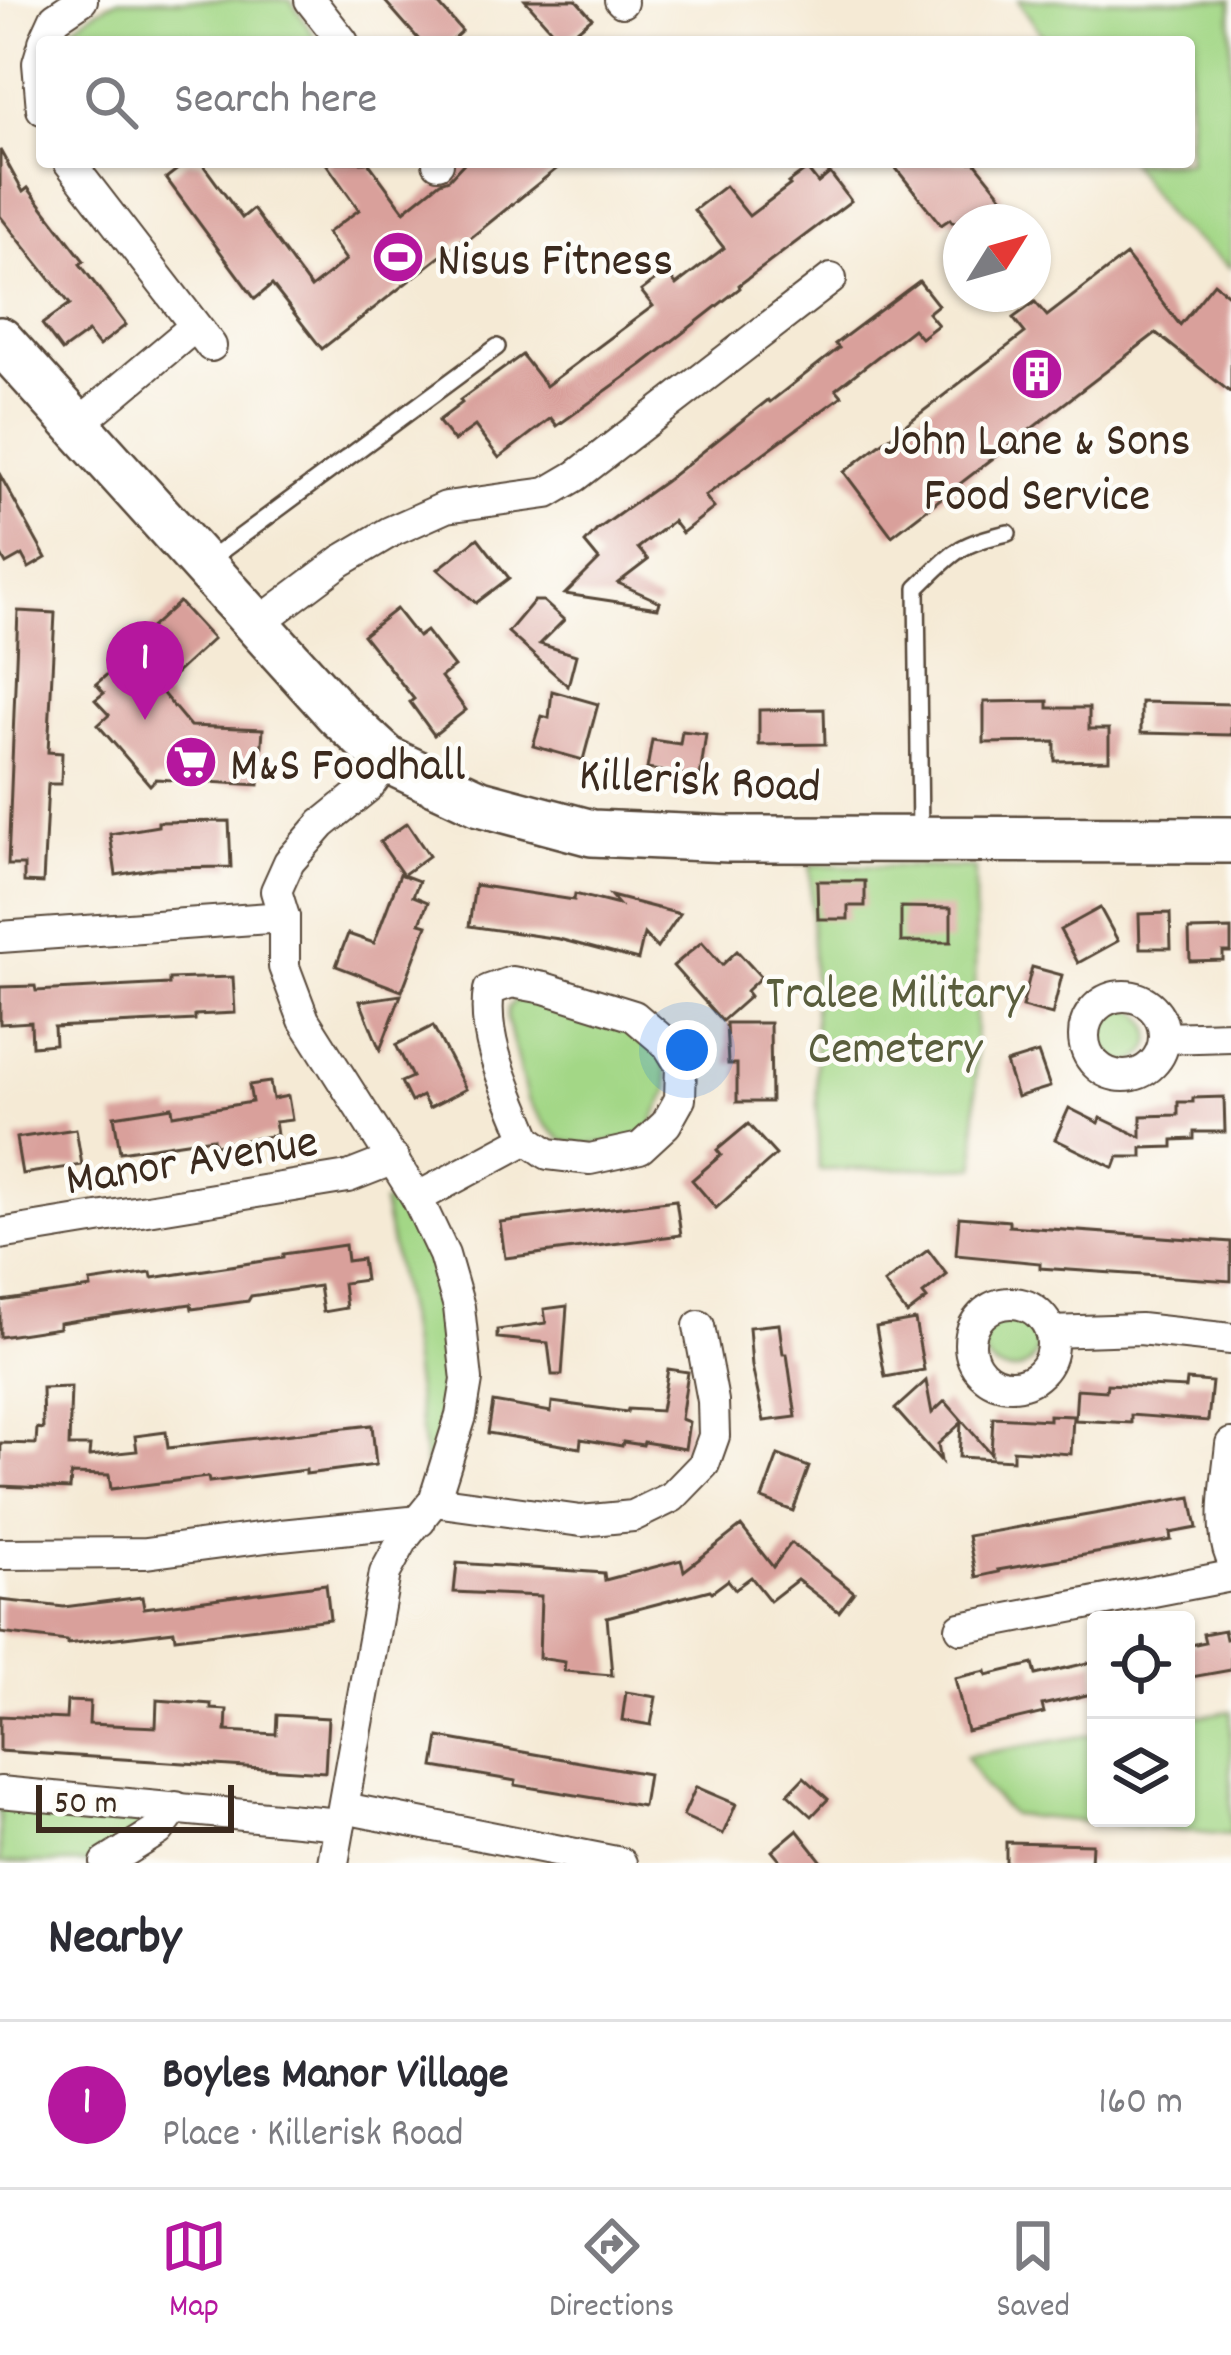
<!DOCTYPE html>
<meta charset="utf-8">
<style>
:root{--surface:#fff;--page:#f7f7f7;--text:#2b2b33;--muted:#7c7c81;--line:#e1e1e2;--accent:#b5179e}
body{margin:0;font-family:Dekko,sans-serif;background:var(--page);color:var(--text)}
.controls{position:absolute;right:36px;bottom:36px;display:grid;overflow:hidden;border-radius:12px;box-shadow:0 3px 9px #0004}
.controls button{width:108px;height:108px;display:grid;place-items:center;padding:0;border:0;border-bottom:3px solid var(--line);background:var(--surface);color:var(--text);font:60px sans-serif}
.compass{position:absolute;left:943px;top:204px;width:108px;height:108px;border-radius:50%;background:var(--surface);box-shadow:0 3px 9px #0004;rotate:53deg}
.scale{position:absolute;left:36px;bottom:30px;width:198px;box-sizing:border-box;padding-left:12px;border:6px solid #3b2a1e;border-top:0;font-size:33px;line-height:42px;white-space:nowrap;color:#3b2a1e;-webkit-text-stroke:9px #fdfcf7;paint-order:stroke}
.you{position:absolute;left:687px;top:1050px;width:42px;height:42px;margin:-30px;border:9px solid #fff;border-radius:50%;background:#1a73e8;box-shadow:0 0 0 18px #1a73e833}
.badge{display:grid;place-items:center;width:78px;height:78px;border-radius:50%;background:var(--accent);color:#fff;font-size:39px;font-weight:700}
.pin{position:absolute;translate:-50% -99px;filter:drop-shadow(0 3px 6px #0008)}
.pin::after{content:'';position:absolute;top:63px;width:42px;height:36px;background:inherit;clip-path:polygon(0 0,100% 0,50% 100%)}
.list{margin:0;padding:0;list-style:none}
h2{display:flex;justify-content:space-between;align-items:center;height:156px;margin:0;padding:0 48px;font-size:51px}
h2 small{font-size:39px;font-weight:400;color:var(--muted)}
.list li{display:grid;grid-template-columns:78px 1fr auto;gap:36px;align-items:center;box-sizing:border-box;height:168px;padding:0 48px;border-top:3px solid var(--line)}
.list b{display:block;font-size:45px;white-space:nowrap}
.list p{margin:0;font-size:39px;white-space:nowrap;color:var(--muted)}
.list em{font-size:39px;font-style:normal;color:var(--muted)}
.icon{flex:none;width:66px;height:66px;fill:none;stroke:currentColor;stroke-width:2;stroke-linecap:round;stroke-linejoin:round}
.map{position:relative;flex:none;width:1231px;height:1863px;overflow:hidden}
.search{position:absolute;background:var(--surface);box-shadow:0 3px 9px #0004;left:36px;right:36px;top:36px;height:132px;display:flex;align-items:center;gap:30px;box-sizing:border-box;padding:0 42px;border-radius:12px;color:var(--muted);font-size:45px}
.sheet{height:324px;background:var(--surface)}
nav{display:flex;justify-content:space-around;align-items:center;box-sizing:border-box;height:168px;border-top:3px solid var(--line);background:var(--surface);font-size:33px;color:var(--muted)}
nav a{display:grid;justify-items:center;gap:6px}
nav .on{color:var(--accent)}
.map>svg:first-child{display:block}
.green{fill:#a3d786;stroke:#6f8052;stroke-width:3}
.building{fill:#d9a09b}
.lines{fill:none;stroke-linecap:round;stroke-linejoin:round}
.service-casing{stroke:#574739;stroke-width:20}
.minor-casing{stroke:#574739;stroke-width:34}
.secondary-casing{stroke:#574739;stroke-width:50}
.service{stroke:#fff;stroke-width:15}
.minor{stroke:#fff;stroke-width:30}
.secondary{stroke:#fff;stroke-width:45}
.labels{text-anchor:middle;stroke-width:9;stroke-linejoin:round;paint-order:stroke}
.poi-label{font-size:48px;fill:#3b2a1e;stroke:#fdfcf7;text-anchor:start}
.street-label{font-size:48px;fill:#3b2a1e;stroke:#fdfcf7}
.park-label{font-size:48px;fill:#5a5e3d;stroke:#fdfcf7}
</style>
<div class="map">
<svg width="1231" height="1863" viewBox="0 0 1231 1863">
<rect width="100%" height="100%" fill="#fdfcf7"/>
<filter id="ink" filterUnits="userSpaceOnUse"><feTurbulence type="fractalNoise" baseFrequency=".00833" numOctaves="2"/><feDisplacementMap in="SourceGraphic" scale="24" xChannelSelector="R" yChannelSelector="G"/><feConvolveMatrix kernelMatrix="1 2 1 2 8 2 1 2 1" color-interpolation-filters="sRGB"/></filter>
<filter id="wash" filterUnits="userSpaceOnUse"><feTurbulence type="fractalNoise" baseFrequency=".004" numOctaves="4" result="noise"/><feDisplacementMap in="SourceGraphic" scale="48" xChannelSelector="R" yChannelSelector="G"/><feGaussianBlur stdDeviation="2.7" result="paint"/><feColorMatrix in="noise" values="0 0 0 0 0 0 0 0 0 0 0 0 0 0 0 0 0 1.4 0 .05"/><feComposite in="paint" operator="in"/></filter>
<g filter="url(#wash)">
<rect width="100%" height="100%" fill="#f5ead5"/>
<!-- green -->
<g class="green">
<path d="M119,0H290L315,36L308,42H58C75,23 95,10 119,0Z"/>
<polygon points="1018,0 1231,0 1231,268 1171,221 1130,162 1189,162 1189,42 1047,42"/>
<polygon points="810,865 975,868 976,1167 819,1170"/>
<polygon points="536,997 641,1032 664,1060 669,1089 650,1128 632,1140 586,1145 563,1141 545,1124 527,1099 507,1019 508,1008 516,999"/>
<circle cx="1123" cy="1036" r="28"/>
<path d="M403,1200C456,1286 449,1347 440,1443L438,1457L426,1469L406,1317L383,1203Z"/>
<circle cx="1010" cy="1344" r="27"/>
<polygon points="1231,1711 1231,1835 1012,1815 984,1787 966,1756 1096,1734 1096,1818 1186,1818 1186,1718"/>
<polygon points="0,1807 143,1820 141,1827 126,1842 91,1863 0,1863"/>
</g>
<g id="blocks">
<!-- building -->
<g class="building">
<polygon points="384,0 435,0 462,31 450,42 421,42"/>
<polygon points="525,0 576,0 592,18 562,42"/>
<polygon points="0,150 23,192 28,188 84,261 80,264 126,325 99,346 88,332 62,351 42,324 70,304 0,216"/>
<polygon points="187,162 201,162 242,218 253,209 311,288 346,260 327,233 359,210 325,162 368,162 404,211 440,182 449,179 465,162 565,162 468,240 465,237 322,349 272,285 255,299 166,178"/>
<polygon points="891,162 975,162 1003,197 989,208 1001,222 952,222 950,219 941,225"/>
<polygon points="807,169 818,183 830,173 851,201 739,285 740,288 643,364 557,426 551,418 499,458 475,426 454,441 438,421 462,403 460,400 522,355 546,386 653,306 641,291 666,272 676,285 724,248 694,210 725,186 749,216 790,185 788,183"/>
<polygon points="1126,255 1180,325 1214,283 1231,297 1231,393 1156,333 892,536 844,472 1025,333 1013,318 1035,302 1047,316"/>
<polygon points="919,281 938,305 928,313 938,325 921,338 913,329 836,389 842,396 705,496 714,508 682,533 673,521 638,548 648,560 618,583 660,602 658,608 565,594 599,560 585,543 597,530 667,480 768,400 770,402 839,348 835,344"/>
<polygon points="0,475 46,558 29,568 22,555 6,564 0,553"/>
<polygon points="478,538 509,578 476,603 438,569"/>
<polygon points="534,601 543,601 564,620 540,644 576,655 568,686 508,632"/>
<polygon points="179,602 213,639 159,689 190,726 263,729 259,785 156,779 150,785 98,725 109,715 95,700 104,693 96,684 140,646 136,641"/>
<polygon points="396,609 418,637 426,631 454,667 441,677 466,710 434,735 410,702 414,699 363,635"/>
<polygon points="18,611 55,613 48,752 62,753 61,784 48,784 43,883 24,882 24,865 8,865"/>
<polygon points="552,691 598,704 583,760 533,746 542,716 549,718"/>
<polygon points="1048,701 1048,708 1089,708 1089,729 1109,729 1109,760 1055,761 1055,742 984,743 984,702"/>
<polygon points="1141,702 1231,704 1231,735 1141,733"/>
<polygon points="824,709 825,744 759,745 759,710"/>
<polygon points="682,731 706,734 700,777 647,769 652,740 680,744"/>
<polygon points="229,821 231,867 157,868 116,875 110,834 158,826 158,822"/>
<polygon points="407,823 429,856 403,875 380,842"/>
<polygon points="400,874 419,881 413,896 428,902 420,923 427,925 402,991 336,966 348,934 374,943"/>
<polygon points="817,881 865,881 865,906 848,906 848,919 818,919"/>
<polygon points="475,885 574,900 575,894 619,905 611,896 680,914 657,948 644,934 638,960 559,939 469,926"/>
<polygon points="901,907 951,908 951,942 901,942"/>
<polygon points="1100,908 1118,941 1078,963 1060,930"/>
<polygon points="1170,913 1171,948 1140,948 1139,914"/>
<polygon points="1231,929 1231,952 1223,952 1223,960 1190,961 1189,930"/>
<polygon points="702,942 722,965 737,951 761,977 746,991 750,996 722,1021 673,966"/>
<polygon points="1032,967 1062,975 1052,1015 1022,1007"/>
<polygon points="233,977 235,1013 195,1015 195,1020 54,1027 55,1044 32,1046 31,1022 0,1024 0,987 35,986 36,991 169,984 169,979"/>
<polygon points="401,995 380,1050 360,1001"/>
<polygon points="726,1023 770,1023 771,1102 737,1102 737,1064 728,1064"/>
<polygon points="433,1026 466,1089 429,1108 422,1096 411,1102 401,1082 412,1077 396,1045"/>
<polygon points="1038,1053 1050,1087 1017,1097 1006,1063"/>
<polygon points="270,1082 273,1099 288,1096 292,1120 275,1122 277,1135 215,1145 213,1138 120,1152 114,1116 172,1107 173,1115 252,1102 249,1085"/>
<polygon points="1224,1097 1225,1132 1194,1132 1194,1139 1173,1140 1173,1147 1142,1148 1142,1157 1118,1157 1114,1168 1055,1139 1069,1108 1099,1123 1101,1118 1141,1137 1141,1116 1178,1115 1178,1102 1193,1102 1193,1098"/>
<polygon points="748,1124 776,1155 716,1208 692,1180 721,1155 717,1150"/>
<polygon points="76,1129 82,1165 22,1174 16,1138"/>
<polygon points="676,1200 681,1235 505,1258 500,1222"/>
<polygon points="959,1217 1009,1221 1009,1226 1231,1242 1231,1281 1040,1268 1040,1263 956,1255"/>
<polygon points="345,1245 347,1261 362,1259 365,1280 343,1283 346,1308 323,1312 319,1286 251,1296 248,1301 192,1309 191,1304 78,1320 59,1323 59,1328 0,1337 0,1301 91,1288 90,1282 151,1273 152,1278 283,1258 283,1254"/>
<polygon points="928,1250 947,1275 923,1294 927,1299 907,1314 884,1283"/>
<polygon points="567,1306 562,1375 552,1375 548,1343 497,1338 497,1330 546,1323 544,1309"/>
<polygon points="915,1320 924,1370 885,1377 876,1327"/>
<polygon points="779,1324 783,1354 787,1354 796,1417 764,1421 752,1366 749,1327"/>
<polygon points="668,1369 688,1372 681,1419 689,1422 685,1449 644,1442 643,1445 623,1442 622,1446 581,1439 580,1448 488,1433 493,1402 551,1412 552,1402 627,1412 628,1409 661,1411"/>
<polygon points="1187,1380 1212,1382 1208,1421 1131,1415 1131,1423 1075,1420 1077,1389 1106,1391 1107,1384 1186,1388"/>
<polygon points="926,1381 932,1413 945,1401 991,1454 993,1417 1049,1420 1049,1415 1073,1416 1071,1454 1013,1450 1013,1460 959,1457 961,1423 938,1444 941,1461 895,1409"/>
<polygon points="71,1387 69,1446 90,1446 89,1456 137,1451 135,1436 166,1432 168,1448 372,1425 376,1465 306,1474 306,1470 209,1482 208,1477 111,1489 109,1475 71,1474 70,1489 0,1486 1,1443 36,1444 37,1428 43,1429 42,1388"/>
<polygon points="778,1455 809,1467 793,1511 762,1499"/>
<polygon points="1191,1497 1197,1528 1170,1533 1171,1540 998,1570 999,1572 976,1577 968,1536"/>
<polygon points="741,1526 773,1567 791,1543 854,1592 839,1612 797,1580 770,1601 751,1577 735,1589 728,1580 712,1592 710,1590 607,1617 612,1675 564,1671 565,1662 539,1658 541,1596 454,1592 457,1563 604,1573 605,1580 681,1560 684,1571"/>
<polygon points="326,1584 330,1619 175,1638 174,1631 67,1644 67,1641 0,1633 0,1600 64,1607 142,1597 144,1608"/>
<polygon points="1224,1630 1226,1639 1231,1638 1231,1670 1186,1678 1186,1646 1205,1642 1203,1634"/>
<polygon points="1096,1661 1096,1693 1042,1705 1044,1713 967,1731 955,1678 986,1671 987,1675 1033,1664 1036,1675"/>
<polygon points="626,1692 656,1697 651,1725 622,1720"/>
<polygon points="157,1700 211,1704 211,1709 227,1710 226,1731 276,1734 277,1715 328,1718 325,1772 0,1751 0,1716 66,1719 67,1701 90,1702 89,1724 156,1727"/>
<polygon points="439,1737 648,1774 643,1806 515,1785 516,1781 434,1767"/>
<polygon points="804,1777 828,1799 812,1816 788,1794"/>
<polygon points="696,1787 736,1804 723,1834 683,1816"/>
<polygon points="797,1830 823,1863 782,1863 772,1851"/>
<polygon points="1006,1842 1092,1844 1091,1863 1006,1863"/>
</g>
</g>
</g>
<g filter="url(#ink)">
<use href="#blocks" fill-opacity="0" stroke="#574739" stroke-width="3"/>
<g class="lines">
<!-- service casing -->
<g class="service-casing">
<g id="service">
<polyline points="205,563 497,347"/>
<path d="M920,835L917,588C953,553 957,544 1008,533"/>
</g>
</g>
<!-- minor casing -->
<g class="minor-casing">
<g id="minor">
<polyline points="310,0 343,42"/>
<polyline points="620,0 622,2"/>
<polyline points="44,42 55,18 82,0"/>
<polyline points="42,50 38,63 42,109"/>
<polyline points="69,162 211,346"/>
<polyline points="438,162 438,163"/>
<polyline points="77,425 194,327"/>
<polyline points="257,624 341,561 390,532 446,507 547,493 576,476 831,279"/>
<polyline points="0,937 284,917"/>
<circle cx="1124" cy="1036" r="40"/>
<polyline points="1164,1038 1231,1036"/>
<path d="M417,1198L527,1139L548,1154L590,1159L640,1148L666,1124L680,1099L681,1066L668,1045L634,1016L544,988L512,982L489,990C481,1040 509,1093 527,1139"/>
<polyline points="0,1234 348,1177 394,1159"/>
<circle cx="1011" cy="1344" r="41"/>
<polyline points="1050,1332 1140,1329 1231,1339"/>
<path d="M1231,1444C1228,1476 1218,1527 1231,1557"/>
<polyline points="434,1501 581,1521 633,1516 672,1497 704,1464 714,1436 713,1401 699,1326"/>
<polyline points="0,1554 146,1553 281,1535 420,1521"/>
<polyline points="961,1628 1231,1576"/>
<polyline points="0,1792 340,1824"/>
<polyline points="344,1808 621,1863"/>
<polyline points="106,1863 159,1830 176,1807"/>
<polyline points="333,1863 385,1573 404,1538 434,1501 461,1416 467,1380 459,1307 444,1255 417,1198 304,1020 284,967 284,917 276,891 289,862 322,824 369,786 388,760"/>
</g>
</g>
<!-- secondary casing -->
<g class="secondary-casing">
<polyline id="secondary" points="0,340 337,713 388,760 480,803 592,833 729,839 1231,840"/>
</g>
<!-- service -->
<use href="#service" class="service"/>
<!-- minor -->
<use href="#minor" class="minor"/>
<!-- secondary -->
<use href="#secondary" class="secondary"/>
</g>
</g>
<!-- icons -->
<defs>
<g id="stadium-disc" transform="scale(2.7)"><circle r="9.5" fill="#b5179e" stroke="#fdfcf7"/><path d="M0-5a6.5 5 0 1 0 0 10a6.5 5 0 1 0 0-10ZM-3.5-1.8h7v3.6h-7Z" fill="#fff"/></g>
<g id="building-disc" transform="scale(2.7)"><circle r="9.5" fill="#b5179e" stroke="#fdfcf7"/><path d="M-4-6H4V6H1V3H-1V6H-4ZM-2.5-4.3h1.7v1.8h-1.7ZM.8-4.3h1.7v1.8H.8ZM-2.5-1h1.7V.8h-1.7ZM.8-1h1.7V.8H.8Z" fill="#fff"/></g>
<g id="supermarket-disc" transform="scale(2.7)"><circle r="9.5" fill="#b5179e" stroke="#fdfcf7"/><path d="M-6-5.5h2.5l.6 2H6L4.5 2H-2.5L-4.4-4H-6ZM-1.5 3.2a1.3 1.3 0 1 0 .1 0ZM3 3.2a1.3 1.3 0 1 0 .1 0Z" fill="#fff"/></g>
</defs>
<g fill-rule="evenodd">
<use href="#stadium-disc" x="398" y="257"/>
<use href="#building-disc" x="1037" y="374"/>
<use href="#supermarket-disc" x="191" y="762"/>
</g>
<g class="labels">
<!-- poi labels -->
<g class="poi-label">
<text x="437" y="274">Nisus Fitness</text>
<text x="1037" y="454" text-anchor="middle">John Lane &amp; Sons<tspan x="1037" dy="55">Food Service</tspan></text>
<text x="230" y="779">M&amp;S Foodhall</text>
</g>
<!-- street labels -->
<g class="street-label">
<text transform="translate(700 777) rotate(3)" y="17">Killerisk Road</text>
<text transform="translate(191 1157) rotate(-9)" y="17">Manor Avenue</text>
</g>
<!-- park labels -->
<g class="park-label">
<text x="895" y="1007">Tralee Military<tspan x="895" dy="55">Cemetery</tspan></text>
</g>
</g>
</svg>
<div class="controls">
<button><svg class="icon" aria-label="locate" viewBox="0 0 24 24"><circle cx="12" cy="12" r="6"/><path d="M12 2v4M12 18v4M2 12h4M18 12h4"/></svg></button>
<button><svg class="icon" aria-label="layers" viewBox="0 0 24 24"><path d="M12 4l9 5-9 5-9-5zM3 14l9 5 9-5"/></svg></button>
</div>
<svg class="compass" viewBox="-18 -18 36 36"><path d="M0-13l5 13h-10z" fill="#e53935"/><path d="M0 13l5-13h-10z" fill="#7c7c81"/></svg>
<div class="scale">50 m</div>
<div class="you"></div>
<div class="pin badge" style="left:145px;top:720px">1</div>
<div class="search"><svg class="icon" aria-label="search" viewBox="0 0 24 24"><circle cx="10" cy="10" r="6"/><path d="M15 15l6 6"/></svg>Search here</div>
</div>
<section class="sheet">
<h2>Nearby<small></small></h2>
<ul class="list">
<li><span class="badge">1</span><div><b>Boyles Manor Village</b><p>Place · Killerisk Road</p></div><em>160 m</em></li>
</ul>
</section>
<nav>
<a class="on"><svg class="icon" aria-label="map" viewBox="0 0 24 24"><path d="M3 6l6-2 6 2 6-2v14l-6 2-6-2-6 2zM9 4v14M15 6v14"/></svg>Map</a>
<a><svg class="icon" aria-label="directions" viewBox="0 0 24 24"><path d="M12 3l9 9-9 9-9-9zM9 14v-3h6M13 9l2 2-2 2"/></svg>Directions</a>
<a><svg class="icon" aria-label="saved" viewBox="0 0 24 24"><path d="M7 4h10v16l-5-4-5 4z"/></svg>Saved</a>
</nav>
